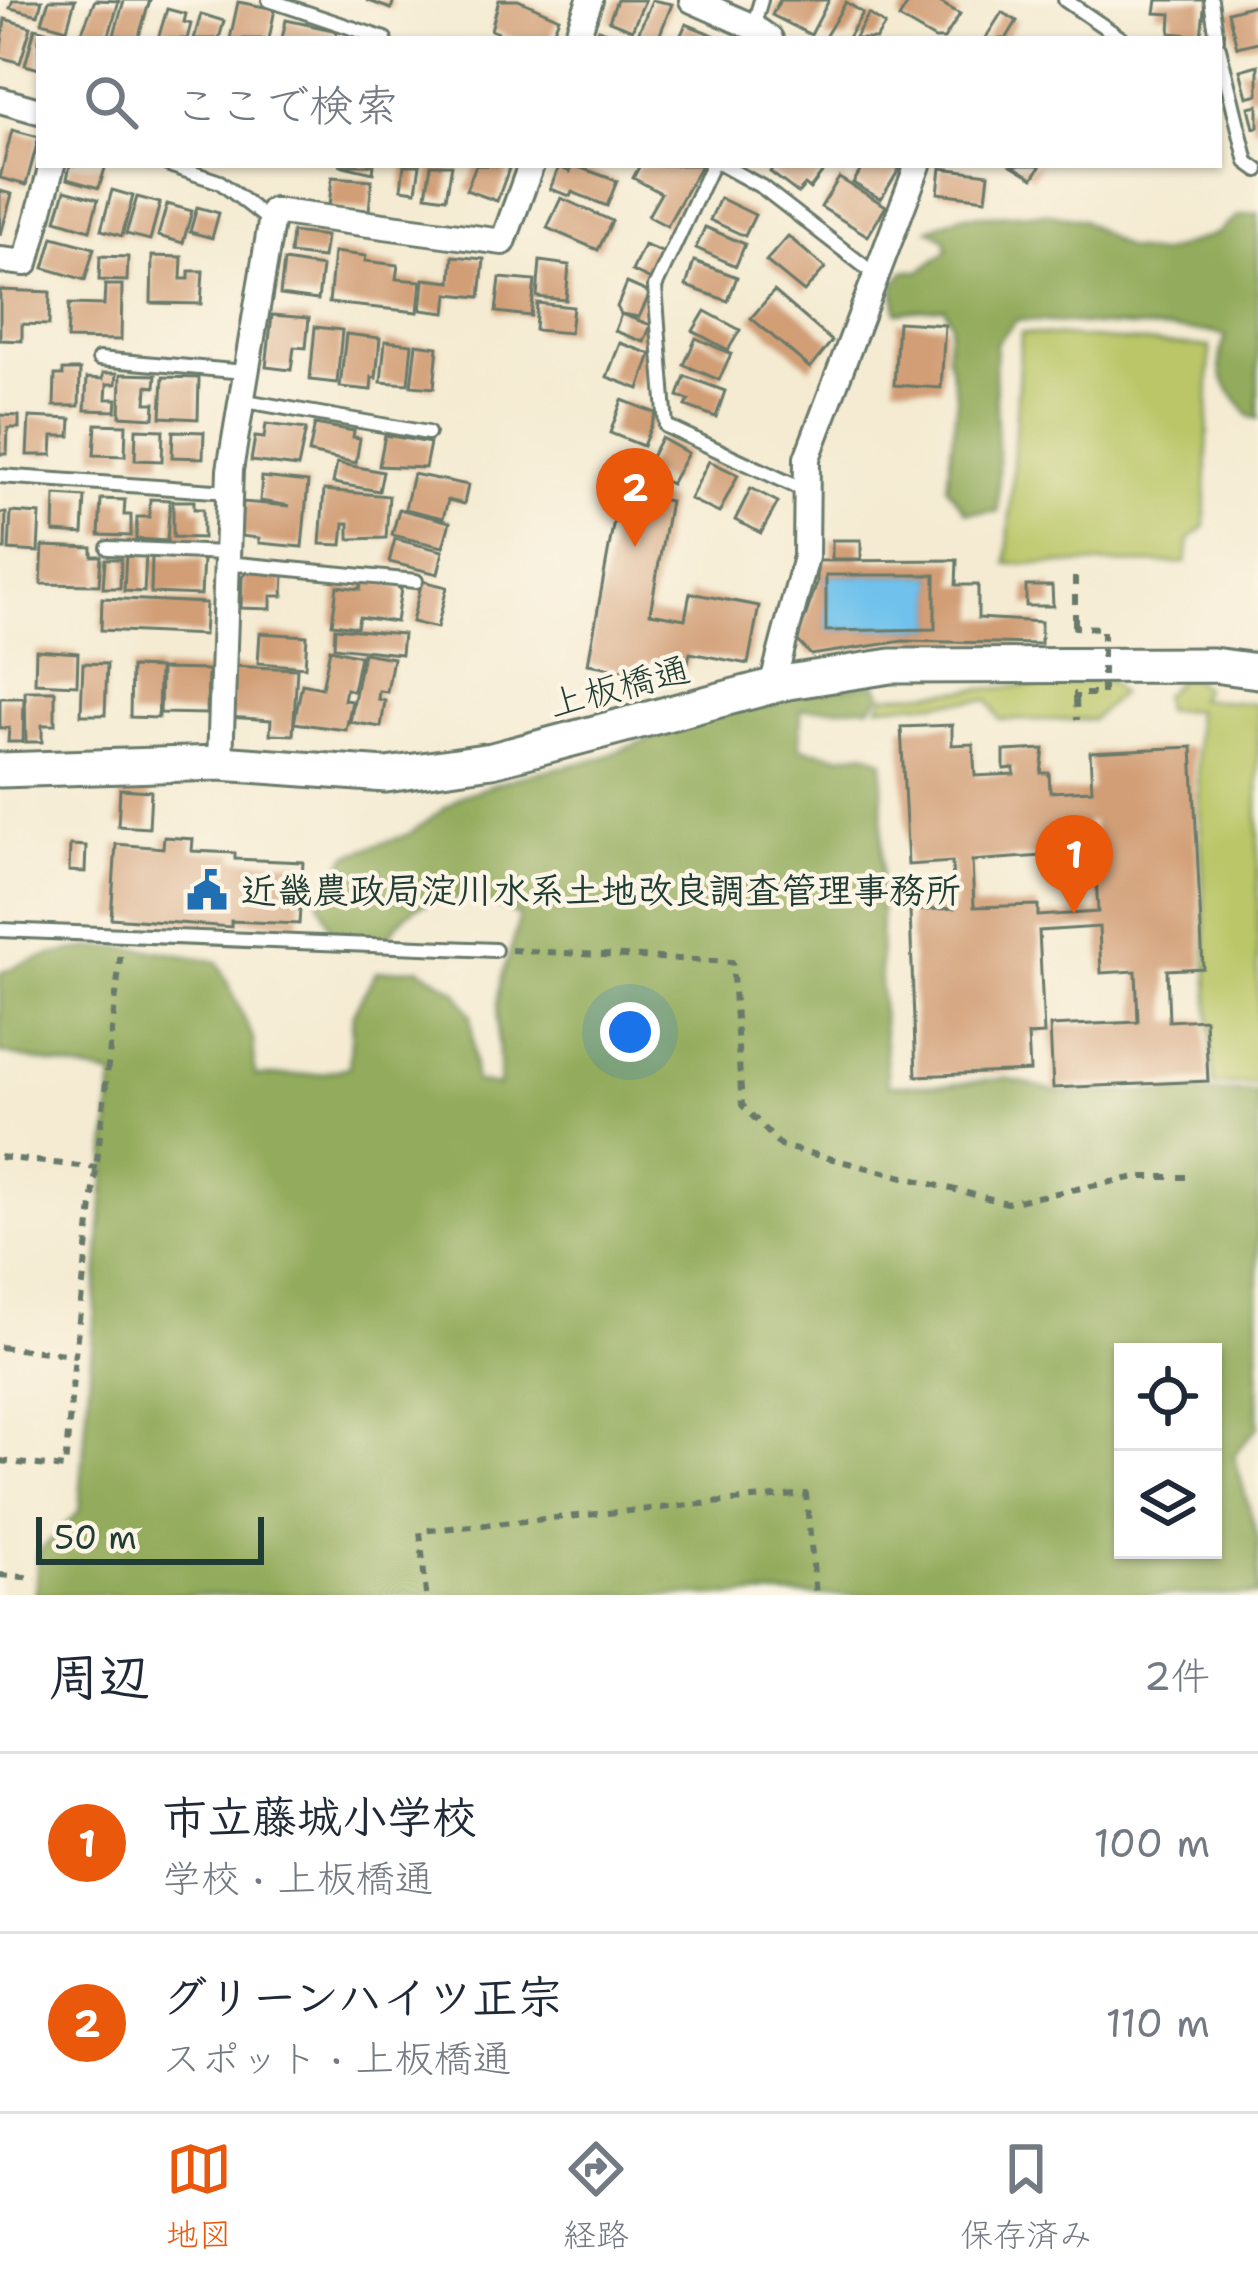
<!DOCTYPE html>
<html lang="ja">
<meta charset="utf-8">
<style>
:root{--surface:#fff;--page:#f2f2f3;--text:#1f2937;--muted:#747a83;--line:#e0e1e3;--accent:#ea580c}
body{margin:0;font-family:"Shantell Sans","Klee One",sans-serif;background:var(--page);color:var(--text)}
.controls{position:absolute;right:36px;bottom:36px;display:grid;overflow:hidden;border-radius:0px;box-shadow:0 3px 9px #0004}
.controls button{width:108px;height:108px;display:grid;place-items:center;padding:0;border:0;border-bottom:3px solid var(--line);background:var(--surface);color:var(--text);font:60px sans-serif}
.scale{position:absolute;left:36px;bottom:30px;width:228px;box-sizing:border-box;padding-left:12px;border:6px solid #1f3d34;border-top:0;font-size:33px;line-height:42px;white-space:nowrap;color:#1f3d34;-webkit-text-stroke:9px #fcf5e5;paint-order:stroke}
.you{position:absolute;left:630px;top:1032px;width:42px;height:42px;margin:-30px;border:9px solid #fff;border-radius:50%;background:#1a73e8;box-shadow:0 0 0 18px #1a73e833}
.badge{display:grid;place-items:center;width:78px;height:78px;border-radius:50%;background:var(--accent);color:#fff;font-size:39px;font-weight:700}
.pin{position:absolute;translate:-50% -99px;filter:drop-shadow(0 3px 6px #0008)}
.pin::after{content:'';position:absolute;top:63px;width:42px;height:36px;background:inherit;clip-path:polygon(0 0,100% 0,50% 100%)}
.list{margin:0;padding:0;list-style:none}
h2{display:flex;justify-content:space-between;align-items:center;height:156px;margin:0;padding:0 48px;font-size:51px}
h2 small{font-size:39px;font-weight:400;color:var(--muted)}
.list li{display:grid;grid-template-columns:78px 1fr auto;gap:36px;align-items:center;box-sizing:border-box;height:180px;padding:0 48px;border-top:3px solid var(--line)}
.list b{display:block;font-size:45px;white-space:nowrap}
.list p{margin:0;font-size:39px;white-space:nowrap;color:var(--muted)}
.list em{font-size:39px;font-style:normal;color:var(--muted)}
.icon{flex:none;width:66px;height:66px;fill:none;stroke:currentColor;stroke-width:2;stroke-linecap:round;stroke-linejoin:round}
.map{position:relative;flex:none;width:1258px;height:1595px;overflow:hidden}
.search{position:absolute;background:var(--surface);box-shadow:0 3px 9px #0004;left:36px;right:36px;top:36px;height:132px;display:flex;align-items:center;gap:30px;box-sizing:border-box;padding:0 42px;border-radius:0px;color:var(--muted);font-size:45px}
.sheet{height:516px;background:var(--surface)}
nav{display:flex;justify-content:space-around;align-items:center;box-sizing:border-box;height:168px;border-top:3px solid var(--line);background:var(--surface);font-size:33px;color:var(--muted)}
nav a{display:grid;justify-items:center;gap:6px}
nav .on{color:var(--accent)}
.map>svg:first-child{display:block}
.green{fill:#bac667;stroke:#6c824e;stroke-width:3}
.forest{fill:#93ab5c;stroke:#597448;stroke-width:3;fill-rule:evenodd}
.water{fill:#70c2ec;stroke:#488090;stroke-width:3}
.building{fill:#d19e76;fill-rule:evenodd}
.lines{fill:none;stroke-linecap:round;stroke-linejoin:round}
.service-casing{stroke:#6a7a6b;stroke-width:18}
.minor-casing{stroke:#6a7a6b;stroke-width:30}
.tertiary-casing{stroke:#6a7a6b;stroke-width:39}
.path{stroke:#6a7a6b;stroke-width:6;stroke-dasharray:9 9;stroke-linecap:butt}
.service{stroke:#fff;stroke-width:12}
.minor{stroke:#fff;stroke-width:24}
.tertiary{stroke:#fff;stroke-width:33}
.path-bridge{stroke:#6a7a6b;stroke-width:6;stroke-dasharray:9 9;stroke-linecap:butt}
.labels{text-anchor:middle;stroke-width:9;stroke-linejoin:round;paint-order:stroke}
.street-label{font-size:36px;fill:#1f3d34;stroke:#fcf5e5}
.poi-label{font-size:36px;font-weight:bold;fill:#1f3d34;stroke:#fcf5e5;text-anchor:start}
</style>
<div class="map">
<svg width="1258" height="1595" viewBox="0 0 1258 1595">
<rect width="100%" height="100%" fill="#fcf5e5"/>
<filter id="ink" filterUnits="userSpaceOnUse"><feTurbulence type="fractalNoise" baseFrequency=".00833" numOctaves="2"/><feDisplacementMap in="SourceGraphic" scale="24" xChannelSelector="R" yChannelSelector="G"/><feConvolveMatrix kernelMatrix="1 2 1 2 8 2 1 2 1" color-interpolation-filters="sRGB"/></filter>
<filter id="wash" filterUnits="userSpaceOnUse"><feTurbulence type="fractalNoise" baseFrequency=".004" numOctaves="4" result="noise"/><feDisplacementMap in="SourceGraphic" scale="48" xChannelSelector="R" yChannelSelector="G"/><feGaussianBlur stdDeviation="2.7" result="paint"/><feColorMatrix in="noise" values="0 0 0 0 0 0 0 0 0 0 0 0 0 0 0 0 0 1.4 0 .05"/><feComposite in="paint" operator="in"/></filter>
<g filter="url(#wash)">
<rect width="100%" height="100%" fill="#f4ebd2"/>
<!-- green -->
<g class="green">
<polygon points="1021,333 1210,347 1205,526 1189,540 1186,563 1007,564"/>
<polygon points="1181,677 1193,679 1204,688 1198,699 1258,704 1258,1084 1213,1085 1195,710 1164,711 1162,695"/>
<polygon points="1109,680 1120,694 1092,720 1000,720 988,700 879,706 885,696"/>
</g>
<!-- forest -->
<g class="forest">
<path d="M1048,213L1082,220L1125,248L1158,254L1216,234L1238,216L1258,213V419L1249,416C1225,383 1211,376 1226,336L1213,332L1017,320L996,343C993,400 1001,455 998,512H966L947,487L957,398L947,354L951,323L944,307L897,312L894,286L905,271H920L947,251L945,239L929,229L961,216Z"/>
<path d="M875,683L882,694L870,707L801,709L800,748L840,756L865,752L883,761L880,980L888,1085H948L1006,1078L1058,1092H1258V1427L1234,1455L1258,1539V1595H35L38,1553L79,1511L113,1076L0,1053V973C78,937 136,945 218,962L253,1038L255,1076L320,1074L349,1067L353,1013L376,972L419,968L457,992L471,1016L475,1082L499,1086C501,1057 495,1028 498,999C500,970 516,945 519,916C486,898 436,889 405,916C398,921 392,933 386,940L332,933L318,898L348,855L409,834L463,795L521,776L599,759L741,702ZM1123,1352H1213V1550H1123Z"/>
</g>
<!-- water -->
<polygon class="water" points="826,575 935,575 935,629 826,631"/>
<g id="blocks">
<!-- building -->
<g class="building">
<polygon points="13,0 42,0 38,15 10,8"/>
<polygon points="49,0 75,0 67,29 42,22"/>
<polygon points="95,0 119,1 108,39 81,34"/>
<polygon points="124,0 150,0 138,39 114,35"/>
<polygon points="366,0 394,0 391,9"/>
<polygon points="499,0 518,0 559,18 550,39 513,39 491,30"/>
<polygon points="617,0 645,0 632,30 609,21"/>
<polygon points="652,0 672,4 658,39 638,34"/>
<polygon points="780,0 829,0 811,35 772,15"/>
<polygon points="910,0 936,0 960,14 944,39 935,39 899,18"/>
<polygon points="1157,0 1205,0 1201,36 1170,33 1171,14 1155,13"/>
<polygon points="238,2 275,9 269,39 230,39"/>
<polygon points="846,2 863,13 847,39 828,39 825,37"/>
<polygon points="1258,4 1258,42 1237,47 1228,12"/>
<polygon points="167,9 186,14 184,22 191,24 187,39 158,39"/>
<polygon points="1002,12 1017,21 1006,39 985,39"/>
<polygon points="201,14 224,21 219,39 194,39"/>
<polygon points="869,14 885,25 876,39 854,39"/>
<polygon points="5,19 31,27 20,63 0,57"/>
<polygon points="286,20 337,31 335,39 282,39"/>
<polygon points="686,24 723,39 679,39"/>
<polygon points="35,28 60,35 59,39 39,39 39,69 25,65"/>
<polygon points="599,29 621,39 594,39"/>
<polygon points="1258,65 1258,94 1247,97 1240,70"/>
<polygon points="1258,105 1258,127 1254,128 1249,107"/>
<polygon points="12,130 39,137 26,185 0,178"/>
<polygon points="70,165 106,165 99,188 67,179"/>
<polygon points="339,165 374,165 373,173"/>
<polygon points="404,165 420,165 416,191 401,189"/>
<polygon points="431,165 452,165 446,198 426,195"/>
<polygon points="476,165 510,166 497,201 466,190"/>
<polygon points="573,165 617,181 607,206 572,192 570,196 550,189 559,167 570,172"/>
<polygon points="640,165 701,165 667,226 648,216 661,193 633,178"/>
<polygon points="775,165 828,165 810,189 805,185 798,193 770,172"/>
<polygon points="864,165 900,168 881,199 853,183"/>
<polygon points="1011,165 1041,165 1033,178"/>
<polygon points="941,168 989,174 986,199 938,193"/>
<polygon points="332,177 372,180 369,210 329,207"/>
<polygon points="839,178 886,206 868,236 821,207"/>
<polygon points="65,190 98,199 90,230 56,220"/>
<polygon points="112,190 133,196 122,236 101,230"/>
<polygon points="0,191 12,194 1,234 0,234"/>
<polygon points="137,197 160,203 150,240 126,234"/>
<polygon points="561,198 612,221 598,250 547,228"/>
<polygon points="720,198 755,215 745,236 710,220"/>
<polygon points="167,204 192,211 183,243 158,236"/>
<polygon points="197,207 219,213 212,238 190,232"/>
<polygon points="705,227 745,244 736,266 696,248"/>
<polygon points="292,232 326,236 323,258 290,254"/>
<polygon points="788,236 825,268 804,292 766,261"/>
<polygon points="53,237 94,248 85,280 44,268"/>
<polygon points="644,245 664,253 651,280 632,271"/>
<polygon points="334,252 366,256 365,261 398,265 396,279 421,281 418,312 329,303"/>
<polygon points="100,256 128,257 127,281 99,280"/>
<polygon points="152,256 182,257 181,279 189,279 189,271 203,271 201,304 151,303"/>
<polygon points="453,256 484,259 480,297 448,294 446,313 421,310 424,279 451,282"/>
<polygon points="284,261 322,267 318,300 280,295"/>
<polygon points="540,261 569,265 566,300 537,297"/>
<polygon points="694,261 737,277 728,301 686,286"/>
<polygon points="500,278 535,281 531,316 496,312"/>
<polygon points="627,283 650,293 639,317 621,314 617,307"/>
<polygon points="105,285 122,285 121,340 67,339 69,304 104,305"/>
<polygon points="0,290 50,292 49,325 22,324 22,341 0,340"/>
<polygon points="774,291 832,341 810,368 751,318"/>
<polygon points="537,303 573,307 570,333 535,330"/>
<polygon points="705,311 740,330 728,350 693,331"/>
<polygon points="621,314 651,325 644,342 615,331"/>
<polygon points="272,315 309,318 306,348 294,347 291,370 266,367"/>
<polygon points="898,322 945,325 941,388 894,385"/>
<polygon points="315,327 342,330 337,383 310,380"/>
<polygon points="346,334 380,338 376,378 372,377 371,390 340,387"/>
<polygon points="696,338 731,354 719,380 684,365"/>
<polygon points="385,341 412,344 408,384 381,382"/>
<polygon points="620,343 651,354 639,389 607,377"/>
<polygon points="416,344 438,347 434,388 411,386"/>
<polygon points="63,370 80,370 79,406 54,406 55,375 63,375"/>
<polygon points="103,373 117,373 116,384 107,384 106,399 117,399 116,411 85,410 87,378 103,379"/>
<polygon points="121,374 156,375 155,387 147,386 146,403 155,403 154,418 120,416"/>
<polygon points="685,376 725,391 716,417 686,406 689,400 678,396"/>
<polygon points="163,377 199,378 198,419 161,417"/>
<polygon points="622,400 656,413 643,446 610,433"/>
<polygon points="0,415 19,416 19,428 8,428 7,454 0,454"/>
<polygon points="29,417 71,419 70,436 53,436 52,455 27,455"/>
<polygon points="96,424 126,425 125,456 94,455"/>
<polygon points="266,424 306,429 298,467 251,461 255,437 264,438"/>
<polygon points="315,424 354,431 353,437 360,438 356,463 309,453"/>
<polygon points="136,429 163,430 162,461 135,460"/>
<polygon points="173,431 204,432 203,458 172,457"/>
<polygon points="385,435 430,443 425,468 379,466"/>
<polygon points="661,438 688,453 671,484 644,470"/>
<polygon points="709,461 738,475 719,513 690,499"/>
<polygon points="337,463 383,472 379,491 333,483"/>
<polygon points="413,474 468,485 464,504 448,500 443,518 405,509"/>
<polygon points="262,477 308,482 302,547 259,543 259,538 240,536 243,502 290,506 260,501"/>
<polygon points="751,488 778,502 761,533 735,520"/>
<polygon points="324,490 389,496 386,538 349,539 349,523 344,523 342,545 320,544"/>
<polygon points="619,492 670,501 650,613 685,619 690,593 759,606 748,664 690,653 686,670 641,662 639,673 588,664"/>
<polygon points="55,495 85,497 83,534 54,532"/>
<polygon points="101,499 125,500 124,515 131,515 131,536 99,535"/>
<polygon points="150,499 170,500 167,541 136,539 137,517 149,517"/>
<polygon points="173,501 194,501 194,509 203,509 203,538 173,537"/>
<polygon points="399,509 450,522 443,547 392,535"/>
<polygon points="11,512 40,514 38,552 9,550"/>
<polygon points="0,513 6,513 5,549 0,549"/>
<polygon points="395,539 443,551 438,574 389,562"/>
<rect x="832" y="540" width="29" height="19"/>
<polygon points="43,546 92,548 92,556 101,556 99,585 41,584"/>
<polygon points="126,553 146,554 144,592 124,591"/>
<polygon points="152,557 203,559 201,595 151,593"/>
<polygon points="105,559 121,559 120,588 103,588"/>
<path d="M957,560L956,585H978V618L1041,622V644L903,641L811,655L797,640L817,583V561ZM826,575H935V629L826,631Z"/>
<polygon points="248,572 284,573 283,596 271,596 271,609 241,608 242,577"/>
<polygon points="362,580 389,583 401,589 396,622 359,617 357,627 332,624 337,586 360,589"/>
<polygon points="422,581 447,587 437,628 412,622"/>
<polygon points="1026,586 1052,586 1053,606 1026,606"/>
<polygon points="102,598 206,603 204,635 101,630"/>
<polygon points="335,628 403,634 401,654 334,647"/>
<polygon points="260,633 307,636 305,667 258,663"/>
<polygon points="330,649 360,656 353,691 346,689 344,700 352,701 346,730 294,723 302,684 322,688"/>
<polygon points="36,650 78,653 77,685 35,683"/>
<polygon points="363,653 393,658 387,692 379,691 378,699 385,701 381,727 350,722"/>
<polygon points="83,663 107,664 105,715 81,715"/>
<polygon points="231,666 297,669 293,735 270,734 271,720 228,717"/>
<polygon points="131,667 159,668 158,718 130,717"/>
<polygon points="161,669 208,670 207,714 160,713"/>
<polygon points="25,691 55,691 55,725 42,725 42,742 26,742"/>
<polygon points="0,698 24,698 23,742 8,742 9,728 0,728"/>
<path d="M952,725V745L973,744L975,776L1014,774V768L1004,769V751L1044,749L1041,773H1049L1050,792L1092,790L1090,752L1192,747L1203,968L1167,970L1169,1021L1205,1019L1208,1081L1053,1088L1050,1026L1138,1022L1136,971L1101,973L1099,927L1039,931L1044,1034L1028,1035L1030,1071L916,1076L910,911L954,908L952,862L908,865L901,727ZM1086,822H1093L1098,912L1038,916V905L974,907L972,861L1086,853Z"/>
<polygon points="120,789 151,791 149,828 118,826"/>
<polygon points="164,837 193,839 192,851 235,853 235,859 303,862 299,924 231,921 231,927 111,918 116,844 163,848"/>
<polygon points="70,845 86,846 85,872 69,871"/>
</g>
</g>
</g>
<g filter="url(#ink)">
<use href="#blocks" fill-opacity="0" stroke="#6a7a6b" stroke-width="3"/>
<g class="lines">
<!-- service casing -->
<g class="service-casing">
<g id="service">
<polyline points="269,0 385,39"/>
<polyline points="1065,0 1122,39"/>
<polyline points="1211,0 1217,39"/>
<polyline points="753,27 761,0"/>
<polyline points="1219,48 1247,162 1258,170"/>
<polyline points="169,165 220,182 271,222"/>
<polyline points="712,165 655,287 666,426 806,491"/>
<polyline points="722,165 762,187 877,276"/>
<polyline points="99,359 245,372"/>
<polyline points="240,400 428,433"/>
<polyline points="0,476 229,492"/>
<polyline points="108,548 226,553"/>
<polyline points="227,563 416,581"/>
<polyline points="0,930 495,950"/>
</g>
</g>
<!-- minor casing -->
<g class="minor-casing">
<g id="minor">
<polyline points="692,0 753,27 770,39"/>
<polyline points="576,39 590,0"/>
<polyline points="0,100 39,111"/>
<polyline points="0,260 26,263 52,165"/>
<polyline points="772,686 806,557 807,458 918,165"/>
<polyline points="220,763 230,470 273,211 503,242 531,165"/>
</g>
</g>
<!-- tertiary casing -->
<g class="tertiary-casing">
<polyline id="tertiary" points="0,770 220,763 386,775 492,760 788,682 891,666 1213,665 1258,671"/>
</g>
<!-- path -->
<g class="path">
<polyline points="1075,622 1075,577"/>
<polyline points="1076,699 1077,720"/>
<polyline points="511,950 732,962 742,1105 781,1146 1007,1203 1136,1177 1186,1177"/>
<polyline points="0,1157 97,1168"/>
<polyline points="0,1347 75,1355 121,951"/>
<polyline points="0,1461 65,1468 75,1355"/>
<polyline points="0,1575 36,1578"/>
<polyline points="426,1595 420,1531 806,1494 816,1595"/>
</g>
<!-- service -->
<use href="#service" class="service"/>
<!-- minor -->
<use href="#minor" class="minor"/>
<!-- tertiary -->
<use href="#tertiary" class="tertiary"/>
<!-- path-bridge -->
<polyline class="path-bridge" points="1075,622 1075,627 1103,628 1103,694 1076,694 1076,699"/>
</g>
</g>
<!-- icons -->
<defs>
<g id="civic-bare" transform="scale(3.24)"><path d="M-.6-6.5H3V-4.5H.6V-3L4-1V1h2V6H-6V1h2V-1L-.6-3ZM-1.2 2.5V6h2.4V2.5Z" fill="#1f6fb2" stroke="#fcf5e5" stroke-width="2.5" paint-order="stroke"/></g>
</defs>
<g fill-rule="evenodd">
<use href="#civic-bare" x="207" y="890"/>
</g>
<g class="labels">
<!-- street labels -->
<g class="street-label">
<text transform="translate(619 686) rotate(-15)" y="13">上板橋通</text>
</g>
<!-- poi labels -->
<g class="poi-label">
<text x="241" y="903">近畿農政局淀川水系土地改良調査管理事務所</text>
</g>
</g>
</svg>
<div class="controls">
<button><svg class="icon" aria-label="locate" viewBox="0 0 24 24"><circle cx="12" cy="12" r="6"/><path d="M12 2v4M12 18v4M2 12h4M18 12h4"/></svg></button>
<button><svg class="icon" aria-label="layers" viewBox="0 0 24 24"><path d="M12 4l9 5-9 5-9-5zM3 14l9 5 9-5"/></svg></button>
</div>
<div class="scale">50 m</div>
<div class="you"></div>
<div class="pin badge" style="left:1074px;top:914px">1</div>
<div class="pin badge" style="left:635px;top:547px">2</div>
<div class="search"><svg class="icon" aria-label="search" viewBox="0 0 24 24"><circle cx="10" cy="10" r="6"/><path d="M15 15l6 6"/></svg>ここで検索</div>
</div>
<section class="sheet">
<h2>周辺<small>2件</small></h2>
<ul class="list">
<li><span class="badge">1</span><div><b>市立藤城小学校</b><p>学校 · 上板橋通</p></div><em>100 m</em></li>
<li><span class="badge">2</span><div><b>グリーンハイツ正宗</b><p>スポット · 上板橋通</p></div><em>110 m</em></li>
</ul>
</section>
<nav>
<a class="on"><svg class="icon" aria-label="map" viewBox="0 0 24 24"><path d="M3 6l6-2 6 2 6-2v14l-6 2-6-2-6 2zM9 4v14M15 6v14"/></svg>地図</a>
<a><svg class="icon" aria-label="directions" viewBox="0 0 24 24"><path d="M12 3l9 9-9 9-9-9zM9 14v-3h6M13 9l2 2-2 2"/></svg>経路</a>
<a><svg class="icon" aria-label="saved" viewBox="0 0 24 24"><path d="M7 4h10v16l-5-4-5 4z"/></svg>保存済み</a>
</nav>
